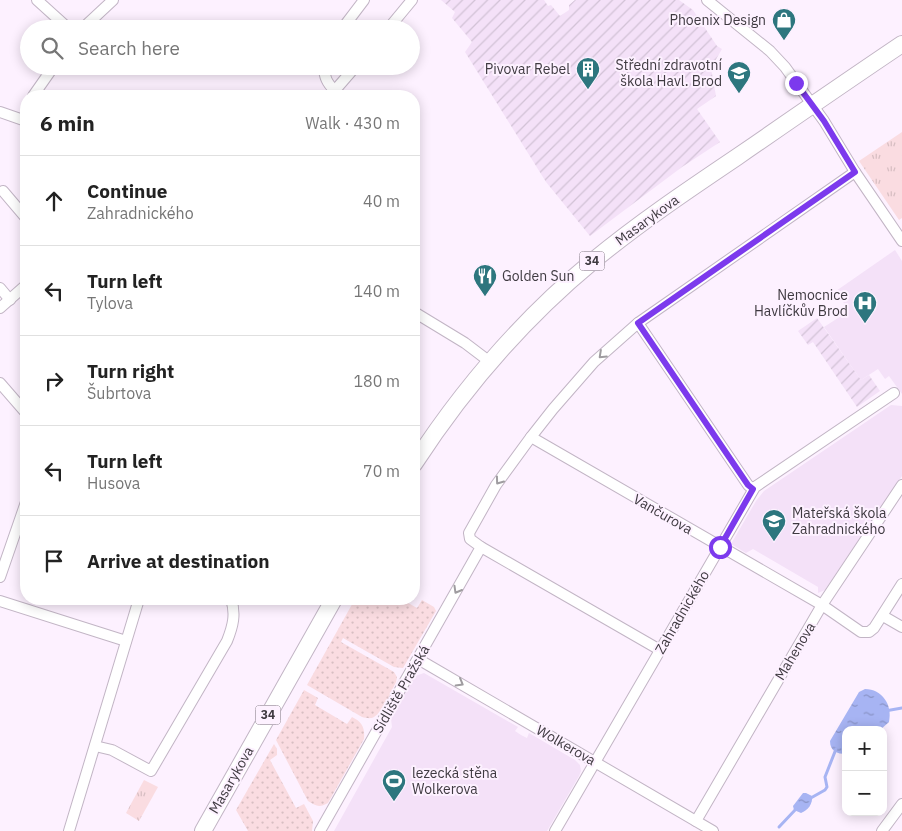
<!DOCTYPE html>
<meta charset="utf-8">
<style>
:root{--surface:#fff;--page:#f2f2f2;--text:#222;--muted:#767676;--line:#e0e0e0}
body{margin:0;font-family:"IBM Plex Sans",sans-serif;background:var(--page);color:var(--text)}
.controls{position:absolute;right:15px;bottom:15px;display:grid;overflow:hidden;border-radius:10px;box-shadow:0 2px 12px #0003}
.controls button{width:45px;height:45px;display:grid;place-items:center;padding:0;border:0;border-bottom:1px solid var(--line);background:var(--surface);color:var(--text);font:25px sans-serif}
.stop{position:absolute;width:15px;height:15px;margin:-11px;border:4px solid #7c3aed;border-radius:50%;background:#fff}
.stop.end{background:#7c3aed;border-color:#fff;box-shadow:0 1px 5px #0008}
.list{margin:0;padding:0;list-style:none}
h2{display:flex;justify-content:space-between;align-items:center;height:65px;margin:0;padding:0 20px;font-size:21px}
h2 small{font-size:16px;font-weight:400;color:var(--muted)}
.list li{display:grid;grid-template-columns:32px 1fr auto;gap:15px;align-items:center;box-sizing:border-box;height:90px;padding:0 20px;border-top:1px solid var(--line)}
.list b{display:block;font-size:19px;white-space:nowrap}
.list p{margin:0;font-size:16px;white-space:nowrap;color:var(--muted)}
.list em{font-size:16px;font-style:normal;color:var(--muted)}
.icon{flex:none;width:28px;height:28px;fill:none;stroke:currentColor;stroke-width:2;stroke-linecap:round;stroke-linejoin:round}
.map{position:relative;flex:none;width:902px;height:831px;overflow:hidden}
.search{position:absolute;background:var(--surface);box-shadow:0 2px 12px #0003;left:20px;top:20px;width:400px;height:55px;display:flex;align-items:center;gap:12px;box-sizing:border-box;padding:0 18px;border-radius:28px;color:var(--muted);font-size:19px}
.panel{position:absolute;background:var(--surface);box-shadow:0 2px 12px #0003;left:20px;top:90px;width:400px;height:515px;border-radius:20px}
.map>svg:first-child{display:block}
.built{fill:#f4e1f8}
.industrial{fill:url(#industrial-furrows)}
.grass{fill:url(#grass-dots)}
.park{fill:url(#park-tufts)}
.water{fill:url(#water-ripples)}
.lines{fill:none;stroke-linecap:round;stroke-linejoin:round}
.stream{stroke:#a7b4f3;stroke-width:3}
.minor-casing{stroke:#c2b5c5;stroke-width:12}
.primary-casing{stroke:#c2b5c5;stroke-width:18}
.minor{stroke:#fff;stroke-width:10}
.primary{stroke:#fff;stroke-width:16}
.oneway{stroke:#9f9ca0}
.route{stroke:#7c3aed;stroke-width:6}
.labels{text-anchor:middle;stroke-width:4;stroke-linejoin:round;paint-order:stroke}
.shield{fill:#fdf1ff;stroke:#78717a;stroke-width:1}
.shield-label{font-size:12px;font-weight:bold;fill:#3f3a41}
.poi-label{font-size:14px;fill:#3f3a41;stroke:#fdf1ff;text-anchor:end}
.street-label{font-size:14px;fill:#3f3a41;stroke:#fdf1ff}
</style>
<div class="map">
<svg width="902" height="831" viewBox="0 0 902 831">
<defs>
<pattern id="industrial-furrows" width="10" height="10" patternUnits="userSpaceOnUse" patternTransform="scale(1.25)"><rect width="10" height="10" fill="#f4e1f8"/><path d="M-1 1l2-2M0 10L10 0M9 11l2-2" fill="none" stroke="#d2c2d6"/></pattern>
<pattern id="grass-dots" width="8" height="8" patternUnits="userSpaceOnUse" patternTransform="scale(1.25)"><rect width="8" height="8" fill="#fadce1"/><path d="M2 2h.1M6 6h.1" fill="none" stroke="#d7bec2" stroke-width="1.8" stroke-linecap="round"/></pattern>
<pattern id="park-tufts" width="24" height="20" patternUnits="userSpaceOnUse" patternTransform="scale(1.25)"><rect width="24" height="20" fill="#fadce1"/><path d="M3 7l-1-3M5 7V3M7 7l1-3M15 17l-1-3M17 17v-4M19 17l1-3" fill="none" stroke="#d7bec2"/></pattern>
<pattern id="water-ripples" width="26" height="14" patternUnits="userSpaceOnUse" patternTransform="scale(1.25)"><rect width="26" height="14" fill="#a7b4f3"/><path d="M2 4q2-2 4 0t4 0M15 11q2-2 4 0t4 0" fill="none" stroke="#8993c6"/></pattern>
</defs>
<rect width="100%" height="100%" fill="#fdf1ff"/>
<!-- built -->
<g class="built">
<polygon points="895,250 902,261 902,394 889,376 885,379 878,369 861,380 824,327 849,311 836,291"/>
<polygon points="891,405 902,406 902,476 825,590 818,593 818,587 753,549 746,553 731,544 756,501 764,491"/>
<polygon points="424,673 518,727 515,731 521,735 527,738 529,733 575,760 580,765 581,771 579,776 547,831 334,831 392,727 391,719 415,676"/>
</g>
<!-- industrial -->
<g class="industrial">
<polygon points="441,0 544,0 548,6 551,5 560,16 569,10 569,5 575,0 679,0 693,10 717,46 722,49 711,68 716,96 697,109 720,142 682,167 590,236 546,182 465,52 472,42 452,18 455,12"/>
<polygon points="817,318 861,380 869,375 880,391 857,407 813,342 808,345 798,331"/>
</g>
<!-- grass -->
<g class="grass">
<path d="M355,599H401L417,608L422,600L434,607L436,611L403,668L394,667L343,638L341,642L394,672L397,677L396,682C392,690 383,712 374,717C371,719 366,718 362,717L307,685Z"/>
<path d="M304,690L318,698L315,705L347,724L352,717C362,722 365,727 364,739L328,803C319,808 316,806 308,801L276,740Z"/>
<polygon points="274,744 277,749 277,755 270,760 296,808 304,804 313,821 312,831 248,831 236,810"/>
</g>
<!-- park -->
<g class="park">
<polygon points="902,132 902,218 899,220 859,161"/>
<polygon points="144,780 158,787 139,821 126,813"/>
</g>
<!-- water -->
<g class="water">
<path d="M865,689C882,689 893,705 889,722L880,730H846V754C837,754 830,751 830,741L859,692Z"/>
<path d="M803,793H806L812,796C813,804 808,810 801,813L794,810L793,806Z"/>
</g>
<g class="lines">
<!-- stream -->
<g class="stream">
<polyline points="885,711 902,708"/>
<polyline points="809,799 825,790 827,787 825,777 836,749"/>
<polyline points="779,827 796,809"/>
</g>
<!-- minor casing -->
<g class="minor-casing">
<g id="minor">
<polyline points="37,0 69,29"/>
<polyline points="707,0 770,51 785,67 824,121 855,172 902,241"/>
<polyline points="82,29 113,0"/>
<polyline points="342,29 364,0"/>
<polyline points="388,29 412,0"/>
<path d="M324,66C324,77 327,83 335,91"/>
<polyline points="33,96 54,66"/>
<polyline points="330,96 356,66"/>
<polyline points="0,112 26,121"/>
<polyline points="3,191 26,218"/>
<polyline points="0,288 10,300"/>
<polyline points="0,308 26,285"/>
<polyline points="414,312 465,343 490,362"/>
<polyline points="638,323 748,485 753,489"/>
<polyline points="0,383 26,413"/>
<polyline points="531,437 822,605 861,632 869,632 874,628 902,584"/>
<polyline points="0,577 26,502"/>
<polyline points="0,601 126,641"/>
<polyline points="883,616 902,627"/>
<polyline points="660,650 481,547 470,539 469,533 496,485 531,437 553,409 594,362 638,323 855,172"/>
<polyline points="418,659 713,831"/>
<path d="M95,746L112,750L151,771L227,641C233,626 236,614 231,599"/>
<polyline points="696,821 822,605 902,485"/>
<polyline points="69,831 139,599"/>
<polyline points="320,831 481,547"/>
<polyline points="555,831 755,487 894,393"/>
<polyline points="882,831 902,804"/>
</g>
</g>
<!-- primary casing -->
<g class="primary-casing">
<g id="primary">
<path d="M414,464C464,387 523,319 593,261C639,223 688,190 737,157C792,119 847,81 902,44"/>
<polyline points="203,831 334,599"/>
</g>
</g>
<!-- minor -->
<use href="#minor" class="minor"/>
<!-- primary -->
<use href="#primary" class="primary"/>
</g>
<!-- one-way arrows -->
<defs><path id="oneway-chevron" d="M-2-3.5L2.5 0L-2 3.5" fill="none" stroke-width="1.6" stroke-linecap="round" stroke-linejoin="round" transform="scale(1.25)"/></defs>
<g class="oneway">
<use href="#oneway-chevron" transform="translate(602 355) rotate(137)"/>
<use href="#oneway-chevron" transform="translate(499 481) rotate(126)"/>
<use href="#oneway-chevron" transform="translate(457 590) rotate(120)"/>
<use href="#oneway-chevron" transform="translate(460 683) rotate(30)"/>
</g>
<g class="lines">
<!-- route -->
<polyline class="route" points="720,547 753,489 748,485 638,323 855,172 824,121 796,83"/>
</g>
<!-- icons -->
<defs>
<g id="shop-pin" transform="scale(1.25)"><path d="M0 17L-7.5 6A9.5 9.5 0 1 1 7.5 6Z" fill="#2d767e" stroke="#fdf1ff"/><path d="M-5-2.5h2.3a2.7 3.5 0 0 1 5.4 0H5L5.5 6h-11ZM-1.5-2.5h3a1.5 2.3 0 0 0-3 0Z" fill="#fff"/></g>
<g id="building-pin" transform="scale(1.25)"><path d="M0 17L-7.5 6A9.5 9.5 0 1 1 7.5 6Z" fill="#2d767e" stroke="#fdf1ff"/><path d="M-4-6H4V6H1V3H-1V6H-4ZM-2.5-4.3h1.7v1.8h-1.7ZM.8-4.3h1.7v1.8H.8ZM-2.5-1h1.7V.8h-1.7ZM.8-1h1.7V.8H.8Z" fill="#fff"/></g>
<g id="school-pin" transform="scale(1.25)"><path d="M0 17L-7.5 6A9.5 9.5 0 1 1 7.5 6Z" fill="#2d767e" stroke="#fdf1ff"/><path d="M0-5L7-2L0 1L-7-2ZM-4 1L0 2.5L4 1V4Q0 6-4 4Z" fill="#fff"/></g>
<g id="restaurant-pin" transform="scale(1.25)"><path d="M0 17L-7.5 6A9.5 9.5 0 1 1 7.5 6Z" fill="#2d767e" stroke="#fdf1ff"/><path d="M-5-6h1v4h1v-4h1v4h1v-4h1v5L-1.5 .5V6h-2V.5L-5-1ZM5-6V6H3V1.5H1.5Q1.5-4 5-6Z" fill="#fff"/></g>
<g id="hospital-pin" transform="scale(1.25)"><path d="M0 17L-7.5 6A9.5 9.5 0 1 1 7.5 6Z" fill="#2d767e" stroke="#fdf1ff"/><path d="M-5-5h3v3.5h4V-5h3V5h-3V1.5h-4V5h-3Z" fill="#fff"/></g>
<g id="stadium-pin" transform="scale(1.25)"><path d="M0 17L-7.5 6A9.5 9.5 0 1 1 7.5 6Z" fill="#2d767e" stroke="#fdf1ff"/><path d="M0-5a6.5 5 0 1 0 0 10a6.5 5 0 1 0 0-10ZM-3.5-1.8h7v3.6h-7Z" fill="#fff"/></g>
</defs>
<g fill-rule="evenodd">
<use href="#shop-pin" x="784" y="20"/>
<use href="#building-pin" x="588" y="69"/>
<use href="#school-pin" x="739" y="73"/>
<use href="#restaurant-pin" x="485" y="276"/>
<use href="#hospital-pin" x="865" y="303"/>
<use href="#school-pin" x="774" y="521"/>
<use href="#stadium-pin" x="394" y="781"/>
</g>
<g class="labels">
<!-- shield labels -->
<g class="shield">
<rect x="579.5" y="251.5" width="25" height="19" rx="4"/>
<rect x="255.5" y="705.5" width="25" height="19" rx="4"/>
</g>
<g class="shield-label">
<text x="592" y="265">34</text>
<text x="268" y="719">34</text>
</g>
<!-- poi labels -->
<g class="poi-label">
<text x="766" y="25">Phoenix Design</text>
<text x="722" y="70">Střední zdravotní<tspan x="722" dy="16">škola Havl. Brod</tspan></text>
<text x="570" y="74">Pivovar Rebel</text>
<text x="502" y="281" text-anchor="start">Golden Sun</text>
<text x="848" y="300">Nemocnice<tspan x="848" dy="16">Havlíčkův Brod</tspan></text>
<text x="792" y="518" text-anchor="start">Mateřská škola<tspan x="792" dy="16">Zahradnického</tspan></text>
<text x="412" y="778" text-anchor="start">lezecká stěna<tspan x="412" dy="16">Wolkerova</tspan></text>
</g>
<!-- street labels -->
<g class="street-label">
<text transform="translate(647 220) rotate(-36)" y="5">Masarykova</text>
<text transform="translate(663 514) rotate(30)" y="5">Vančurova</text>
<text transform="translate(682 612) rotate(-60)" y="5">Zahradnického</text>
<text transform="translate(795 651) rotate(-59)" y="5">Mahenova</text>
<text transform="translate(401 689) rotate(-60)" y="5">Sídliště Pražská</text>
<text transform="translate(566 745) rotate(30)" y="5">Wolkerova</text>
<text transform="translate(231 780) rotate(-60)" y="5">Masarykova</text>
</g>
</g>
</svg>
<div class="controls">
<button>+</button>
<button>−</button>
</div>
<div class="stop" style="left:720px;top:547px"></div>
<div class="stop end" style="left:796px;top:83px"></div>
<div class="search"><svg class="icon" aria-label="search" viewBox="0 0 24 24"><circle cx="10" cy="10" r="6"/><path d="M15 15l6 6"/></svg>Search here</div>
<section class="panel">
<h2>6 min<small>Walk · 430 m</small></h2>
<ul class="list">
<li><svg class="icon" aria-label="ahead" viewBox="0 0 24 24"><path d="M12 20V5M6 11l6-6 6 6"/></svg><div><b>Continue</b><p>Zahradnického</p></div><em>40 m</em></li>
<li><svg class="icon" aria-label="left" viewBox="0 0 24 24"><path d="M17 20v-9H6M10 6l-5 5 5 5"/></svg><div><b>Turn left</b><p>Tylova</p></div><em>140 m</em></li>
<li><svg class="icon" aria-label="right" viewBox="0 0 24 24"><path d="M7 20v-9h11M14 6l5 5-5 5"/></svg><div><b>Turn right</b><p>Šubrtova</p></div><em>180 m</em></li>
<li><svg class="icon" aria-label="left" viewBox="0 0 24 24"><path d="M17 20v-9H6M10 6l-5 5 5 5"/></svg><div><b>Turn left</b><p>Husova</p></div><em>70 m</em></li>
<li><svg class="icon" aria-label="arrive" viewBox="0 0 24 24"><path d="M6 21V4h12l-3 4 3 4H6"/></svg><div><b>Arrive at destination</b></div></li>
</ul>
</section>
</div>
